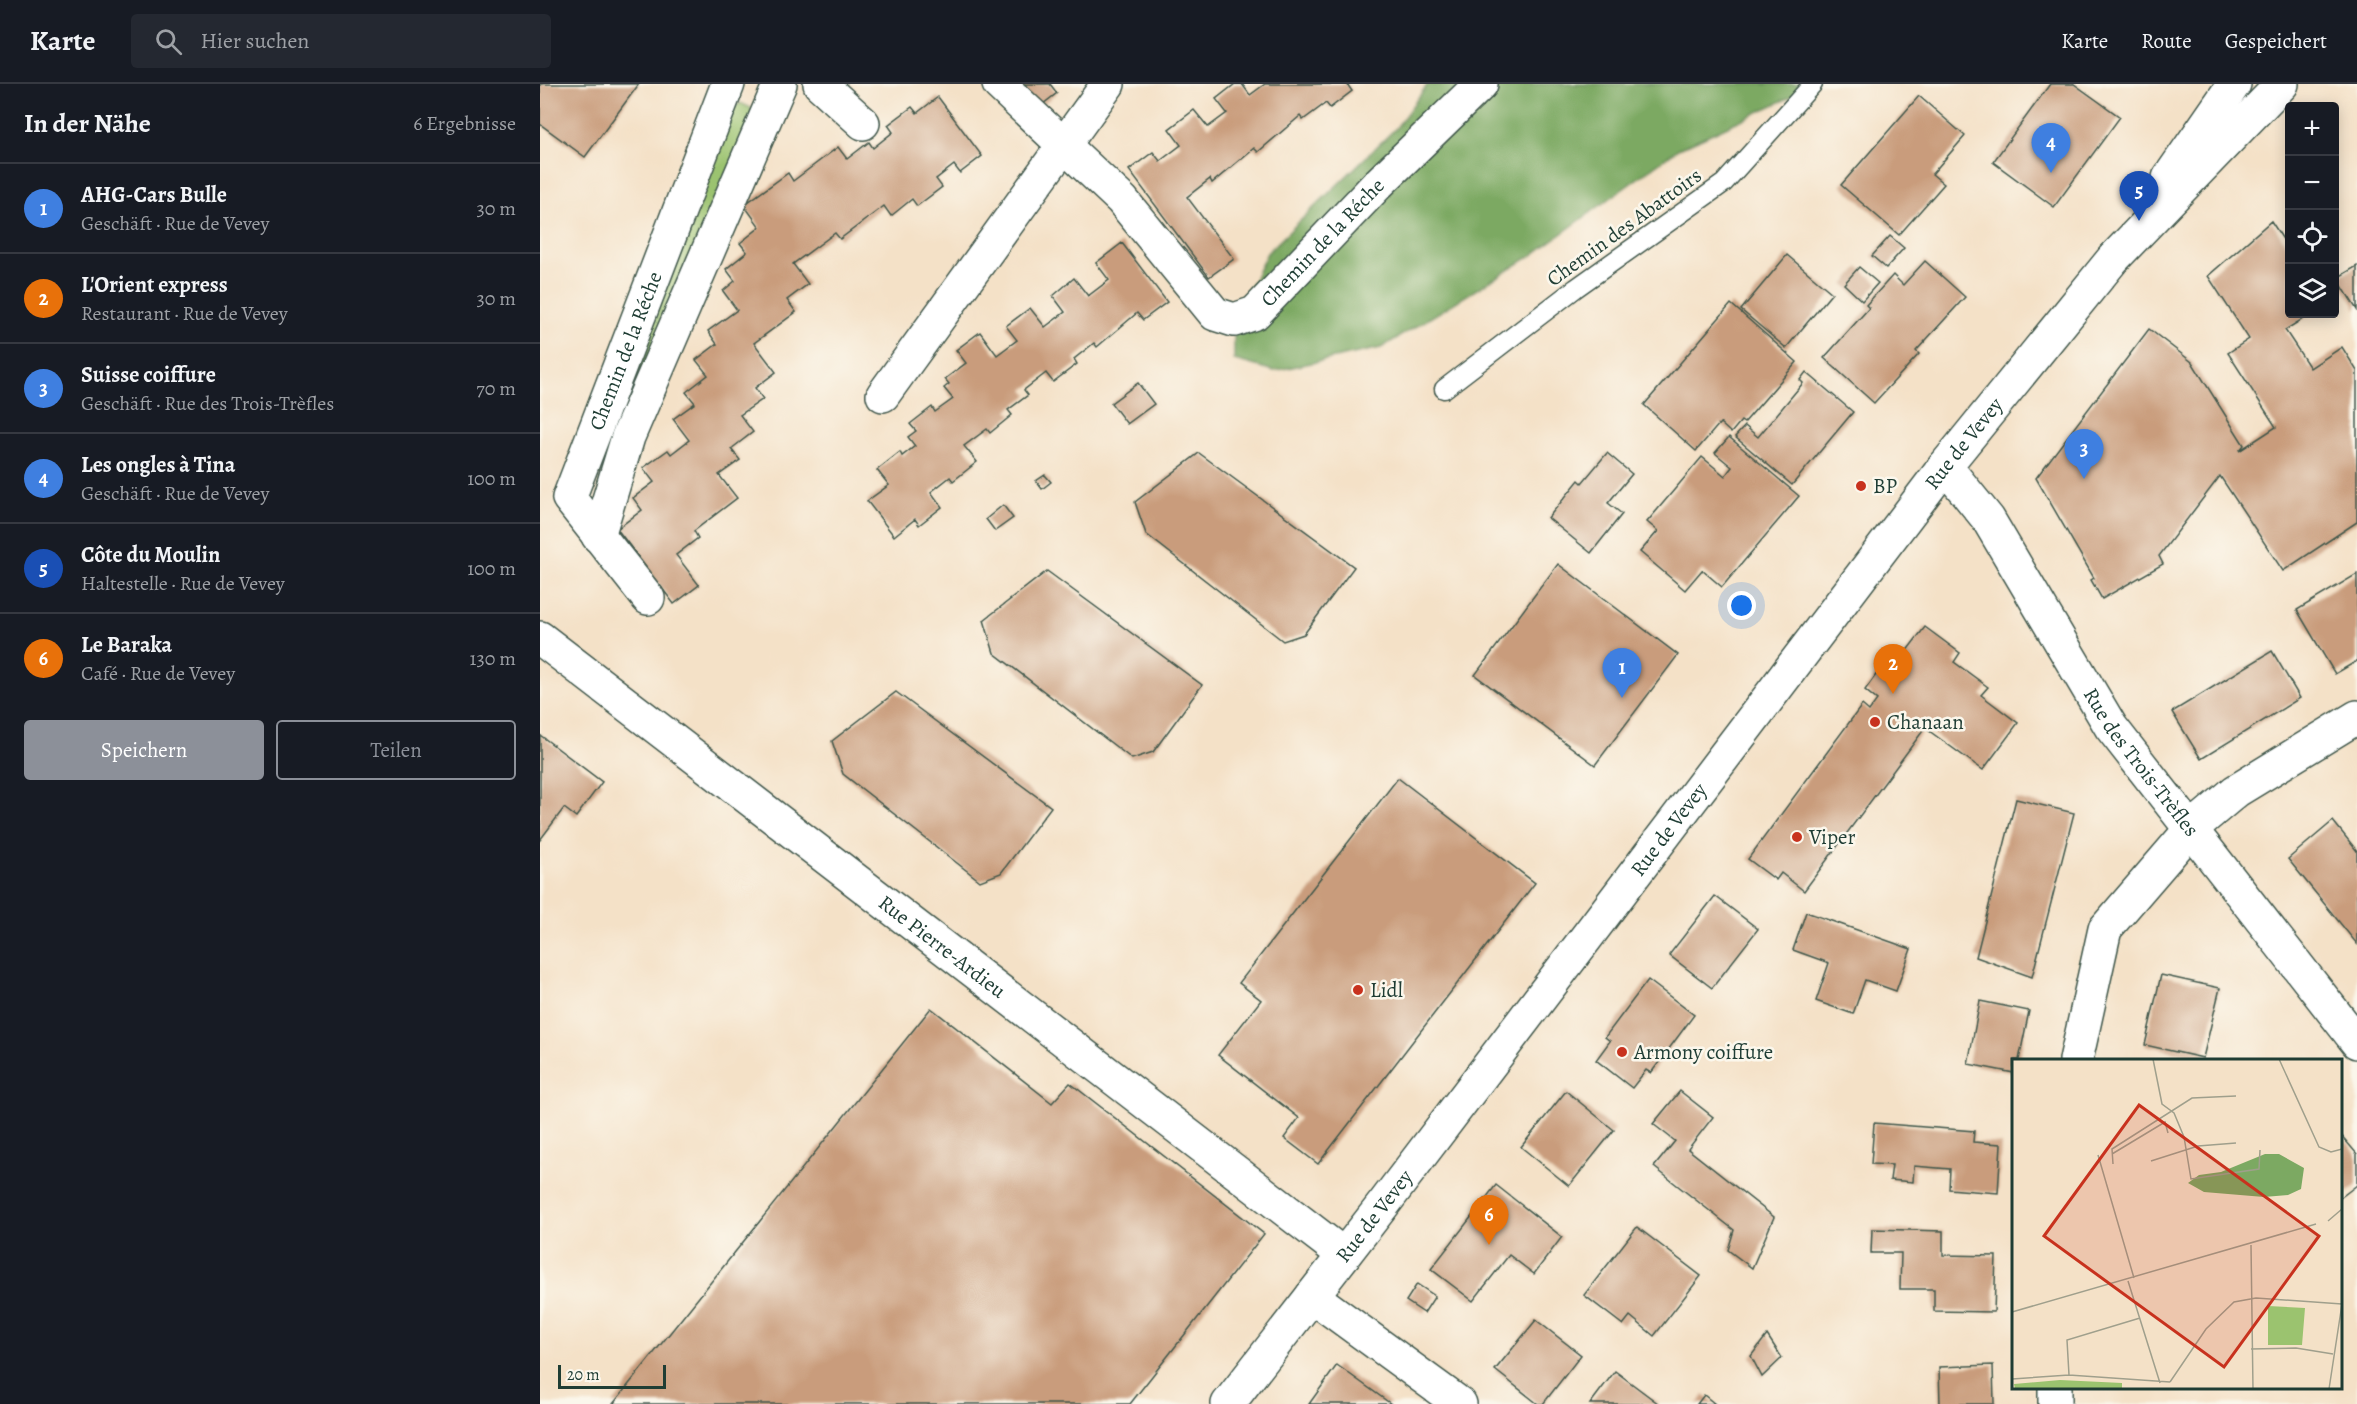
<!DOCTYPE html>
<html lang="de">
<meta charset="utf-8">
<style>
:root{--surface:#171b24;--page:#242831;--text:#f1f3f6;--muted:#9ea1a6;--line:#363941;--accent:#8c9099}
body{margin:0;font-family:Alegreya,serif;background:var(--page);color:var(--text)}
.controls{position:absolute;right:18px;top:18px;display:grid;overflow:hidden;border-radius:6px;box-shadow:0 3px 15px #0003}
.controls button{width:54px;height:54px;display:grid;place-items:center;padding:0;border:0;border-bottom:2px solid var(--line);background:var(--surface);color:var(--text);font:30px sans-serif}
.scale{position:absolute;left:18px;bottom:15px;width:108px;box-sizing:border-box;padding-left:6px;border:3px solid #1f3d34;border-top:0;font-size:16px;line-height:21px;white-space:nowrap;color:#1f3d34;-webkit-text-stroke:4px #fbf7ec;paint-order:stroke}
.you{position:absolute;left:1202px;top:522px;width:21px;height:21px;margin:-15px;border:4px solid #fff;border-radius:50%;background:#1a73e8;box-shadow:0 0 0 9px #1a73e833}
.badge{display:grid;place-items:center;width:39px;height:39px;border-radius:50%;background:var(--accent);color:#fff;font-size:20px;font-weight:700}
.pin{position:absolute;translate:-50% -50px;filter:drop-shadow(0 2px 3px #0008)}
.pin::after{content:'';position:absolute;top:32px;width:21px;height:18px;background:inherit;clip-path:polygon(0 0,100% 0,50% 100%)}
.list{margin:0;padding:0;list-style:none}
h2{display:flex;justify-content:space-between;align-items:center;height:78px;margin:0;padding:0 24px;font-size:26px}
h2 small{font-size:20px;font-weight:400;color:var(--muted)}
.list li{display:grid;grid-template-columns:39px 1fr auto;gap:18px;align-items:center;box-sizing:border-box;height:90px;padding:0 24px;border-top:2px solid var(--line)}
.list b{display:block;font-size:22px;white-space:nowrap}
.list p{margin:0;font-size:20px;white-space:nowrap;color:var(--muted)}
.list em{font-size:20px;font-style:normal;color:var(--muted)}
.actions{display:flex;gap:12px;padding:18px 24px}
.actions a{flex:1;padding:14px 0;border:2px solid var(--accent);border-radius:6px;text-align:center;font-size:21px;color:var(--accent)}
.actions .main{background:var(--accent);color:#fff}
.icon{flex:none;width:33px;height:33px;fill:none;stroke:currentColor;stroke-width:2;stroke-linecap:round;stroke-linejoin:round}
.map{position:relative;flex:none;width:1817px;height:1320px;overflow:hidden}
header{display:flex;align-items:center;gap:36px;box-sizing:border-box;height:84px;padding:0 30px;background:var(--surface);border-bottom:2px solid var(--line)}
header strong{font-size:28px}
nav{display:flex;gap:33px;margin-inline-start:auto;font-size:21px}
.search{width:420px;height:54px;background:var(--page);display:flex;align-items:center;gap:15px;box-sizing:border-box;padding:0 21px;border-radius:6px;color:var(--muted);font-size:22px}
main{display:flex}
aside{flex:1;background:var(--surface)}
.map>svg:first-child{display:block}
.green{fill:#9bc36f;stroke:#5d8052;stroke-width:1.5}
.forest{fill:#7ca962;stroke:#4e734b;stroke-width:1.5}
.building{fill:#c99c7c}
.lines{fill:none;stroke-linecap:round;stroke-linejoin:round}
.service-casing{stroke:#3f564a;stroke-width:21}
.minor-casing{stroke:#3f564a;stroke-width:36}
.secondary-casing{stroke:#3f564a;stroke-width:36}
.service{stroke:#fff;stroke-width:18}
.minor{stroke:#fff;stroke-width:33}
.secondary{stroke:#fff;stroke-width:33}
.poi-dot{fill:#c8321e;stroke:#fbf7ec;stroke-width:2}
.labels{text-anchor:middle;stroke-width:5;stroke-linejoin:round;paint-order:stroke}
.street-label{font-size:21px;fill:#1f3d34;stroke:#fbf7ec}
.poi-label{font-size:21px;fill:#1f3d34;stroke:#fbf7ec;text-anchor:start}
.inset-road{fill:none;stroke:#9f9f8c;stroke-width:1.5}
.view{fill:#c8321e;fill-opacity:0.15;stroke:#c8321e;stroke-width:3}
.inset-edge{fill:none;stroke:#1f3d34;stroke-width:3}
</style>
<header>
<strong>Karte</strong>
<div class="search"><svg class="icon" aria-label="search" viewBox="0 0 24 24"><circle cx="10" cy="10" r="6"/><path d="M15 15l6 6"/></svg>Hier suchen</div>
<nav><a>Karte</a><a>Route</a><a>Gespeichert</a></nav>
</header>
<main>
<aside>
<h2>In der Nähe<small>6 Ergebnisse</small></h2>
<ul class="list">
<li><span class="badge" style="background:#3f7fe0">1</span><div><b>AHG-Cars Bulle</b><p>Geschäft · Rue de Vevey</p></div><em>30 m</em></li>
<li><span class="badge" style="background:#e8710a">2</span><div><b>L'Orient express</b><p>Restaurant · Rue de Vevey</p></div><em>30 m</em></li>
<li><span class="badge" style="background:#3f7fe0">3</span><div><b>Suisse coiffure</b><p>Geschäft · Rue des Trois-Trèfles</p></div><em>70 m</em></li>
<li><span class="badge" style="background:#3f7fe0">4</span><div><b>Les ongles à Tina</b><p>Geschäft · Rue de Vevey</p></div><em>100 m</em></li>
<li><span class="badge" style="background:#1a4fb4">5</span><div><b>Côte du Moulin</b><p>Haltestelle · Rue de Vevey</p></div><em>100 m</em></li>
<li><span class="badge" style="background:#e8710a">6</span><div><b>Le Baraka</b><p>Café · Rue de Vevey</p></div><em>130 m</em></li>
</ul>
<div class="actions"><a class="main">Speichern</a><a>Teilen</a></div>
</aside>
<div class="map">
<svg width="1817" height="1320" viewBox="0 0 1817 1320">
<rect width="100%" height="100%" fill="#fbf7ec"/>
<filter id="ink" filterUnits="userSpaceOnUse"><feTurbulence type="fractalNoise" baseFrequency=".0167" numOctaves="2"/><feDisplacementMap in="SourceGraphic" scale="12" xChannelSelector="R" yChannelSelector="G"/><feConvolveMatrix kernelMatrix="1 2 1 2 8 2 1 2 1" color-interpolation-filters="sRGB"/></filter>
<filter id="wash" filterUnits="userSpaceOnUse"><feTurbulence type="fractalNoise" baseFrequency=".008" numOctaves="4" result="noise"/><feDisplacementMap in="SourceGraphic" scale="24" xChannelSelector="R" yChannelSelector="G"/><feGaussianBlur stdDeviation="1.35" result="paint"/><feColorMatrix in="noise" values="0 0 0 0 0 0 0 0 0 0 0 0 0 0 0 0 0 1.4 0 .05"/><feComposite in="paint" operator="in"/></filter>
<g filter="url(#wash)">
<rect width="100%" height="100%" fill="#f4e1c7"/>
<!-- green -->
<polygon class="green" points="200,19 211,24 214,35 97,299 82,292 194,23"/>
<!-- forest -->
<polygon class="forest" points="888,0 1273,0 1266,6 1138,65 991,172 841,264 734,287 694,276 694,236 727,169 856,44"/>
<g id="blocks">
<!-- building -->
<g class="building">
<polygon points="0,0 99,0 45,73 0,40"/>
<polygon points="474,0 510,0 517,9 494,27"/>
<polygon points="695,0 702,0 710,11 725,0 807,0 812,7 790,24 786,19 763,36 760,32 718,68 714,64 672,99 670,95 647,113 694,175 669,193 589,86 613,68 620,77 641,61 629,45 654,26 668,43 687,29 676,15"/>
<polygon points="1510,0 1534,0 1580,33 1514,123 1453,78"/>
<polygon points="1379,12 1425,52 1392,90 1404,100 1359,151 1301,101"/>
<polygon points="398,13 442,72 420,89 414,81 396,95 402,103 377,122 372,115 351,132 344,122 300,155 295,149 253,180 268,200 247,216 256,228 214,259 236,288 215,304 223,315 200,331 213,348 191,365 200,376 179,391 197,414 154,447 158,454 136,471 159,501 134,520 77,445 102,426 93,414 114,398 103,384 128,366 131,370 149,356 133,335 155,319 146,308 168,291 156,276 177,260 168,247 197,226 183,207 195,197 186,185 207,168 200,159 220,143 204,121 248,89 253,97 298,63 307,75 329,58 333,64 353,48 348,41 372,23 377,29"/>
<polygon points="1731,137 1750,166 1750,230 1771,230 1745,246 1770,284 1802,263 1817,287 1817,438 1743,487 1680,392 1619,472 1623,480 1562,515 1551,496 1554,494 1496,394 1609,245 1652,278 1704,361 1699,367 1736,343 1688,269 1709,255 1668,192"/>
<polygon points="1350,152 1364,164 1346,184 1332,172"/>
<polygon points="582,159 627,218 603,236 597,229 557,263 554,259 534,275 537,280 513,298 506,289 484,306 488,311 468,326 472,331 450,349 447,345 424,362 437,378 413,397 410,393 391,408 402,423 379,441 375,435 354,452 327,417 349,401 337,386 360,368 362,372 375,362 368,353 376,347 370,340 392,323 395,328 413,315 404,304 409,300 405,295 426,279 416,266 440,248 457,271 477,256 466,242 490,224 505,243 525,228 513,212 534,194 548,212 569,196 556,179"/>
<polygon points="1247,171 1292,209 1246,264 1201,226"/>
<polygon points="1385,177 1425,213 1376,267 1379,270 1334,319 1284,274 1329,224 1326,221 1353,191 1363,201"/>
<polygon points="1817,182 1817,226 1797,194"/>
<polygon points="1319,183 1338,199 1322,217 1304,200"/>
<polygon points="1191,220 1257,278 1204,339 1201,337 1191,349 1180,339 1156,367 1104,321"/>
<polygon points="1266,288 1313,328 1252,401 1195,353 1205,342 1218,353 1263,299 1260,296"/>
<polygon points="598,299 614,320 587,340 571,319"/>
<polygon points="1189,353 1259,412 1182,503 1162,486 1145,506 1100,468 1118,447 1107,438 1162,373 1185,392 1192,383 1175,369"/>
<polygon points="659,369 814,483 764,550 743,557 606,450 595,418"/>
<polygon points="1067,369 1092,390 1068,419 1082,430 1051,469 1008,434 1039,396 1042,399"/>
<polygon points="505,391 511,398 502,405 496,397"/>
<polygon points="463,421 473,434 455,447 446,435"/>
<polygon points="1018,480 1138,571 1055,681 935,591"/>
<polygon points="507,487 662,601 613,668 592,675 454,569 444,536"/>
<polygon points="1817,490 1817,577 1795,590 1757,526"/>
<polygon points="1385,543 1420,569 1414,578 1448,603 1441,611 1478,639 1443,686 1385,644 1264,807 1241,789 1236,796 1208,775 1322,621 1329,627 1337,616 1325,606 1338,588 1346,594"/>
<polygon points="1732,567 1760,614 1661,675 1632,628"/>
<polygon points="356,608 511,723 461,789 440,797 303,690 292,657"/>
<polygon points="0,651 62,698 36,733 24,724 0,756"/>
<polygon points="858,694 995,799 778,1080 744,1054 759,1034 678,971 721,916 699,899"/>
<polygon points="1476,715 1534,729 1492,893 1436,873"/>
<polygon points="1793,737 1817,767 1817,860 1748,775"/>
<polygon points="1175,812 1218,845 1172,904 1129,871"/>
<polygon points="1266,828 1371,865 1356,907 1325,896 1313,930 1276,917 1289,879 1253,866"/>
<polygon points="1621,891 1680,904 1663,974 1605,961"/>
<polygon points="1108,896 1154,931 1111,989 1106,986 1092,1004 1056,976 1070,957 1065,953"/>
<polygon points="1440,917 1489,927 1479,976 1474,976 1474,989 1428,980"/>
<polygon points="391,924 512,1019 530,999 724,1150 590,1320 73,1320"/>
<polygon points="1026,1007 1074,1046 1029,1102 981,1063"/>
<polygon points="1140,1007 1173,1033 1148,1065 1234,1133 1212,1184 1188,1166 1194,1146 1114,1083 1135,1057 1113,1040"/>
<polygon points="1334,1039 1434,1047 1433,1058 1461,1060 1458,1109 1409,1105 1410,1085 1374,1082 1373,1098 1350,1096 1352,1081 1331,1080"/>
<polygon points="1800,1050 1817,1070 1817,1101 1800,1114"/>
<polygon points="956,1101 1022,1153 994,1190 969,1171 933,1217 891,1185"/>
<polygon points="1097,1143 1161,1192 1114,1252 1090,1232 1083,1241 1044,1211"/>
<polygon points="1332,1145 1403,1147 1403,1171 1456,1172 1454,1228 1394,1227 1394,1205 1360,1205 1361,1169 1331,1169"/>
<polygon points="877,1200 895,1212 884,1229 866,1217"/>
<polygon points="996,1236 1041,1271 1003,1320 998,1320 955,1286"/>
<polygon points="1227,1251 1242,1274 1222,1293 1211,1272"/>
<polygon points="797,1281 851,1320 769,1320"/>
<polygon points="1453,1281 1454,1320 1400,1320 1399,1283"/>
<polygon points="1075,1287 1119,1320 1050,1320"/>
<polygon points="1164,1311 1175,1320 1157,1320"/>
</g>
</g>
</g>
<g filter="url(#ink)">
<use href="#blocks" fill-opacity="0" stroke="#3f564a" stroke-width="1.5"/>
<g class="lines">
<!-- service casing -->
<g class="service-casing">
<polyline id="service" points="904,305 1036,204 1184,99 1273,0"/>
</g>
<!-- minor casing -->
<g class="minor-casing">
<g id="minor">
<polyline points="280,0 323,39"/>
<path id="s1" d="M459,0L582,116L675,230L694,236L715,229L837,101L941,0"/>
<polyline points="343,311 568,0"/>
<path id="s2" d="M1405,382L1448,435L1571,643L1817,958"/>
<polyline points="58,452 88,353 240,0"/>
<path id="s3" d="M108,514L29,414L188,0"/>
<path id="s4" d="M0,554L804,1171"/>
<polyline points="1536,976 1565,845 1652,744 1696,707 1817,633"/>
<polyline points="772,1212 920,1320"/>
<polyline points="1515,1304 1515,1320"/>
</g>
</g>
<!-- secondary casing -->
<g class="secondary-casing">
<g id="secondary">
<polyline points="1629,94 1694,0"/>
<path id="s5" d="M688,1320L846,1117L1405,382L1573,175L1742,0"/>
</g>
</g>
<!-- service -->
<use href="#service" class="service"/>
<!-- minor -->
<use href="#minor" class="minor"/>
<!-- secondary -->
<use href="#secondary" class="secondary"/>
</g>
</g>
<!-- markers -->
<g class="poi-dot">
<circle cx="1321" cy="402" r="6"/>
<circle cx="1335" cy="638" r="6"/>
<circle cx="1257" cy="753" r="6"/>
<circle cx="818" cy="906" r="6"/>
<circle cx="1082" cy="968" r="6"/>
</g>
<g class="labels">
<!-- street labels -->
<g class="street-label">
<text transform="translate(1084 143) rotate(-36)" y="7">Chemin des Abattoirs</text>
<text dy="7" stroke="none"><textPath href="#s1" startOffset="456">Chemin de la Réche</textPath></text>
<text dy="7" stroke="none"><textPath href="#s3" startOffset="285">Chemin de la Réche</textPath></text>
<text dy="7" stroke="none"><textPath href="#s5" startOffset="1210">Rue de Vevey</textPath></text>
<text dy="7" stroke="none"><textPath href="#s2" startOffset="356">Rue des Trois-Trèfles</textPath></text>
<text dy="7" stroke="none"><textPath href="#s5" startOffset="724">Rue de Vevey</textPath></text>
<text dy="7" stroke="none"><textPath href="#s4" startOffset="507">Rue Pierre-Ardieu</textPath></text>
<text dy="7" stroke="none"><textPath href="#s5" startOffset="238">Rue de Vevey</textPath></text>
</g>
<!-- poi labels -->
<g class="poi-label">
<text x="1333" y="409">BP</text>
<text x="1347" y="645">Chanaan</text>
<text x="1269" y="760">Viper</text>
<text x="830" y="913">Lidl</text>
<text x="1094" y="975">Armony coiffure</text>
</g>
</g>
<!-- overview -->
<g transform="translate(1472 975)">
<rect width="330" height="330" fill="#f4e1c7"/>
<path d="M256,247L293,249L290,286H256ZM48,321L110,324V330H3L2,325Z" fill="#9bc36f"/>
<path d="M253,95H267L292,109L289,130L276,136L252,138L192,133L176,124L187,116L209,113Z" fill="#7ca962"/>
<path class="inset-road" d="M141,0L150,45L162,54L172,78L179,120L247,110L248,91M267,0L307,88L319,93L330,90M100,95L153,63L156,74M86,96L122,219M139,102L186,87L224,84M101,105L100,90L180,39L224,37M316,162L330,150M239,186L241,330M116,222L148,324M0,253L304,165M239,290L284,289L321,295M57,316L55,281L128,259M0,320L57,316L158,323M158,323L194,270L222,243L244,239L330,245M317,330L330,245"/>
<path class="view" d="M127,46L307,177L212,308L32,177Z"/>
<rect width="330" height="330" class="inset-edge"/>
</g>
</svg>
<div class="controls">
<button>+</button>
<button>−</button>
<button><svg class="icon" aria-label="locate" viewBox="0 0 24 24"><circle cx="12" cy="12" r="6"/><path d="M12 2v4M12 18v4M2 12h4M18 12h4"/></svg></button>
<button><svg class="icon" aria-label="layers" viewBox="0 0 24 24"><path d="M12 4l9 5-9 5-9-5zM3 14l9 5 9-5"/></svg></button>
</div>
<div class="scale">20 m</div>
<div class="you"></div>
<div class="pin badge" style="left:1082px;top:614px;background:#3f7fe0">1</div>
<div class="pin badge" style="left:1353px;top:610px;background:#e8710a">2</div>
<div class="pin badge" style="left:1544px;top:395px;background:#3f7fe0">3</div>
<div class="pin badge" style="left:1511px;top:89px;background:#3f7fe0">4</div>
<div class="pin badge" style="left:1599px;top:137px;background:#1a4fb4">5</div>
<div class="pin badge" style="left:949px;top:1161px;background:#e8710a">6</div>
</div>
</main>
